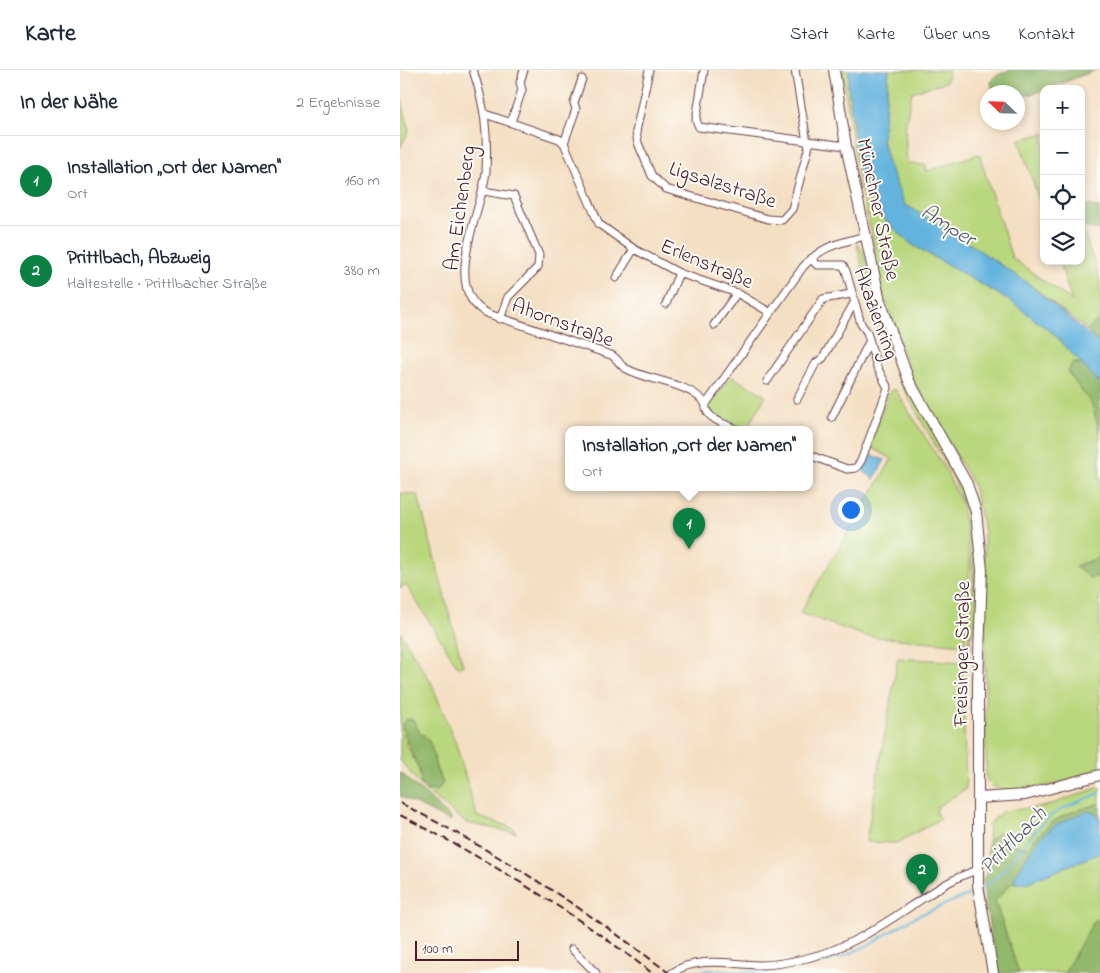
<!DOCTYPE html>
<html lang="de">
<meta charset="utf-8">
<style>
:root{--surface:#fff;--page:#f2f2f3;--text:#1f2937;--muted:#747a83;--line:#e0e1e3;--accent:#0b8043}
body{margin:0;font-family:"Indie Flower",sans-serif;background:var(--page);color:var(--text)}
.controls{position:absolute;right:15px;top:15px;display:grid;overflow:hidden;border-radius:10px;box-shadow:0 2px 8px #0003}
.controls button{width:45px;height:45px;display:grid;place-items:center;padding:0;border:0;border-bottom:1px solid var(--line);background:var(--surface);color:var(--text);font:25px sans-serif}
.compass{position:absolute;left:580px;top:15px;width:45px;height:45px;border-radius:50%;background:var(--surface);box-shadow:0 2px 8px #0003;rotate:293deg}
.scale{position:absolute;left:15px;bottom:12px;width:104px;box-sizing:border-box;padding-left:5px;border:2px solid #4a1f2b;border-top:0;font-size:14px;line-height:18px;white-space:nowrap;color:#4a1f2b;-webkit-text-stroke:4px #fdfcf7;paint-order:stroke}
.you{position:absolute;left:450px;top:439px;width:18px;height:18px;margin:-12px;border:4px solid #fff;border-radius:50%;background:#1a73e8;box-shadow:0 0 0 8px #1a73e833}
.badge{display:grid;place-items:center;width:32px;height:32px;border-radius:50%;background:var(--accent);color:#fff;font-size:16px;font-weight:700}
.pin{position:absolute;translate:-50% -41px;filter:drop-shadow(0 1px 2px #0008)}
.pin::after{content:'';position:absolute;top:26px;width:18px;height:15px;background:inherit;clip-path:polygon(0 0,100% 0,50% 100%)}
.popup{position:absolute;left:165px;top:356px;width:248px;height:65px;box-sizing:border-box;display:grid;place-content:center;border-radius:10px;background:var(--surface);filter:drop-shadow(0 1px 4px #0005);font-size:16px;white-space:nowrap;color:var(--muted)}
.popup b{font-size:19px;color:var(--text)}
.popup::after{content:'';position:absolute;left:50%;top:100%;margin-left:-10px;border:10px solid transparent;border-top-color:var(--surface)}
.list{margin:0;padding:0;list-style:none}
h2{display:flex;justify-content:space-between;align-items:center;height:65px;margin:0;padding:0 20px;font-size:21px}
h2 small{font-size:16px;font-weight:400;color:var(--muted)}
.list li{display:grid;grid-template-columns:32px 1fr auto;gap:15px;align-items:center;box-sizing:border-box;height:90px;padding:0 20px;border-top:1px solid var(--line)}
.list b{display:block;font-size:19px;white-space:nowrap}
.list p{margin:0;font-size:16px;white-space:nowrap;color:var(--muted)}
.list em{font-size:16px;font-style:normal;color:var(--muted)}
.icon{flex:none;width:28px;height:28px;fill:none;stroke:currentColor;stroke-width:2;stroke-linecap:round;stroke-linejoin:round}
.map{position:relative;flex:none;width:700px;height:903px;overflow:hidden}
header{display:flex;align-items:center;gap:30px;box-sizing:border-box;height:70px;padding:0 25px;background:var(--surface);border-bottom:1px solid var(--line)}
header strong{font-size:24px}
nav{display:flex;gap:28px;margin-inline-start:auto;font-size:18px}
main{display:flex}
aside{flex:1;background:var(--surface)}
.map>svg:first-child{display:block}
.green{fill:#b9d77d;stroke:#827b54}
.forest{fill:#92b86c;stroke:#6e6c4c}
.water{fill:#63b3de;stroke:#566984}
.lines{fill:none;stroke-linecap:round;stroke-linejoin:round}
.stream{stroke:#63b3de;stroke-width:2}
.street-casing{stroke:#643c42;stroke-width:9}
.secondary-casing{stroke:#643c42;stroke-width:12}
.street{stroke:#fff;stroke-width:7}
.secondary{stroke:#fff;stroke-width:10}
.rail{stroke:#4a1f2b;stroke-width:2;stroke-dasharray:8 4;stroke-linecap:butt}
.labels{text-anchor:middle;stroke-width:4;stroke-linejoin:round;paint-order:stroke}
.street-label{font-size:21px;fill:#4a1f2b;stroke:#fdfcf7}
.water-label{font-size:22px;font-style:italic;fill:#545a73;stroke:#fdfcf7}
</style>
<header>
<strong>Karte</strong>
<nav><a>Start</a><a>Karte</a><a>Über uns</a><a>Kontakt</a></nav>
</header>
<main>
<aside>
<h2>In der Nähe<small>2 Ergebnisse</small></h2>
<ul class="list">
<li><span class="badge">1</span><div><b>Installation „Ort der Namen''</b><p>Ort</p></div><em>160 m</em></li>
<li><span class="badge">2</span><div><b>Prittlbach, Abzweig</b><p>Haltestelle · Prittlbacher Straße</p></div><em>380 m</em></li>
</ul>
</aside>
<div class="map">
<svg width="700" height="903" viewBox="0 0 700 903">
<rect width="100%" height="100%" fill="#fdfcf7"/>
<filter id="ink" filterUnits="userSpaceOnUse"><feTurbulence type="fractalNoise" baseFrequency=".02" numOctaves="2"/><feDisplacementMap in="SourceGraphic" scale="10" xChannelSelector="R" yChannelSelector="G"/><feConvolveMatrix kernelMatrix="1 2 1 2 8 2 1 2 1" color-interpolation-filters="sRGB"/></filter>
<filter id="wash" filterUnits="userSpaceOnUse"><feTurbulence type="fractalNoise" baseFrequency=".0096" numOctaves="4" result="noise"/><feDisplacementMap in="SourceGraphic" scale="20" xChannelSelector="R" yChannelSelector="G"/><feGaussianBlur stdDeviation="1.12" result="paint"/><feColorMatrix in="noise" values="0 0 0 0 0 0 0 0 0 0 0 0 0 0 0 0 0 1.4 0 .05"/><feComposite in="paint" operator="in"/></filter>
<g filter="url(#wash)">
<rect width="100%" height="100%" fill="#f4dfc2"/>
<!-- green -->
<g class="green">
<path d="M442,0H449L448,16L459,100L483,148L511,174L612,232L656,266L682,293H672L668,302L692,335L700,363V484L695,489L690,508L700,506V700L693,703C669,709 601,736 586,709L584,461L573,415L511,306L481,217L474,173L459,113Z"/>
<polygon points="489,0 549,0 546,12 512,22 505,58 507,93 526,95 527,101 579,84 612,188 672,231 659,191 681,191 681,154 700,210 700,251 696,252 687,260 629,214 558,166 504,134 488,93 482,70"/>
<polygon points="0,21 9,61 0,78"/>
<polygon points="644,63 644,145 619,70"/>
<polygon points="457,174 463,181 479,241 499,298 563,415 573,443 578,495 576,549 572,565 570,565 570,574 572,574 569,579 568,577 573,513 571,473 565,439 554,409 497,307 468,224"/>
<polygon points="331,306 366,326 346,360 310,341 311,334"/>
<polygon points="495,319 544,397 561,432 568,470 570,495 565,575 465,566 400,543 492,389 469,376 490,321"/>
<polygon points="0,423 18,425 63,596 58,597 6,515 0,518"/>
<polygon points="0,562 31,612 56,674 77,746 113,758 116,763 66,753 25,720 37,721 43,713 35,696 34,683 5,672 22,705 21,716 0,690"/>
<polygon points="498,588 562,592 566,719 538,736 536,743 540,749 497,773 466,772"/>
<path d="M700,717V733C664,745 652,746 627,778L614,775V763L588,771L589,754L603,741L646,736Z"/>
<polygon points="698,784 700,785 700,845 664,903 619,903 595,831 613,811 614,813 626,813"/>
</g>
<!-- forest -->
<g class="forest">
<polygon points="609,0 696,0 639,22 618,27 618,22 593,22 591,13 594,7"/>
<polygon points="689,135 699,138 700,160 683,157 681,137"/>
<polygon points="700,251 700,274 687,260 696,252"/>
<polygon points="672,293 682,294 700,314 700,363 692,335 668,302"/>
<polygon points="700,484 700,506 690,508 675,496 695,489"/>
<path d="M7,649L14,650L20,663C32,668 33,683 35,694C36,700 40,707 43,713L37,721L25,720L21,716C22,696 6,676 2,655Z"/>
<polygon points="0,702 52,749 49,751 0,726"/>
<path d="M700,733V750L696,743L631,780L613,811L595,831L619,903H597L585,830L583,809L587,802L588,771L599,762L614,763V775L627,778C652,746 664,745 700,733Z"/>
<polygon points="700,845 700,903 664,903 694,851"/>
</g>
<!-- water -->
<g class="water">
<polygon points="449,0 489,0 482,70 488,93 504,134 558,166 629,214 700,274 700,314 656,266 612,232 511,174 483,148 459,100 448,16"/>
<polygon points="472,385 485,390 474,409 462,400"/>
<path d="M689,741L696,743L700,750V781L698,784L626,813H614C614,806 620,799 624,792C642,760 655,753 689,741Z"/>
</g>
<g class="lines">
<!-- stream -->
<g class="stream">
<path d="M581,819C610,801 624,767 651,746C665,735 684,730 700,723"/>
<polyline points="289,903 308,900 358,902 414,895 442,887 468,875 515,847 575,822"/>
</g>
</g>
</g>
<g filter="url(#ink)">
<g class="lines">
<!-- street casing -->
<g class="street-casing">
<g id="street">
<path d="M73,0C85,36 88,64 86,101C83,140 38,222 89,244L211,285C218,288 219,295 225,298C249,312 288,311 306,334"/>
<polyline points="249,0 236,62 238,73 252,106 266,119 368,149 382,150 392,139 410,72"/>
<polyline points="304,0 296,50 299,57 446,76"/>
<polyline points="395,0 407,72"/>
<polyline points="85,44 159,69 164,73 199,154 234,179 279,203 337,223 371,243"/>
<polyline points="111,52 122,20 120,12 124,0"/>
<polyline points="164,73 176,39 174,33 182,9"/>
<polyline points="83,121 114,126 139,185 138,197 108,227 100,249"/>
<polyline points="216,208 234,179"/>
<polyline points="266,234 279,203"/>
<polyline points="314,255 337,223"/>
<polyline points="367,311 423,229 451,224"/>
<polyline points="397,329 416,293 423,288 454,233"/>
<polyline points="432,347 468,274"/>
<path d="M338,360C327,355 303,348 306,334L403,197C423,175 437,174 465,166"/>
<polyline points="409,385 447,399 456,398 461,391 488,318 477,297 467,262 461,254 446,201 443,195 417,195 411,189"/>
<polyline points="172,879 196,903"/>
<path d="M272,903C297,886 330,894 358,895C374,895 391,892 407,888C446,879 478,858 511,836C533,822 553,807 578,800"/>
</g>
</g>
<!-- secondary casing -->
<g class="secondary-casing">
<g id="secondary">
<polyline points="434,0 446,76 480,231 509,311 567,414 576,442 582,500 578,613 578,815 593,903"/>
<polyline points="579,728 625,725 700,705"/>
</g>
</g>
<!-- street -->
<use href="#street" class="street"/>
<!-- secondary -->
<use href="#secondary" class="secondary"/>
<!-- rail -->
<g class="rail">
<path d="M0,733C95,781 184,838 269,903"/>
<path d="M0,745C88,790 173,842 252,903"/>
</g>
</g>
</g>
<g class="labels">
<!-- street labels -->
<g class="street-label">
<text transform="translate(323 114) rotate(18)" y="7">Ligsalzstraße</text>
<text transform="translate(59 138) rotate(-82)" y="7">Am Eichenberg</text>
<text transform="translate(479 139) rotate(78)" y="7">Münchner Straße</text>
<text transform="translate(307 193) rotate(23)" y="7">Erlenstraße</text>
<text transform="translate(477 243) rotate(70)" y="7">Akazienring</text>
<text transform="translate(163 252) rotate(20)" y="7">Ahornstraße</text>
<text transform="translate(561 584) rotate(-89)" y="7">Freisinger Straße</text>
</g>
<!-- water labels -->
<g class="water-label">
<text transform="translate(549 154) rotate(32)" y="8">Amper</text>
<text transform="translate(612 769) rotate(-45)" y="8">Prittlbach</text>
</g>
</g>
</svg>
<div class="controls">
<button>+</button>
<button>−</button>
<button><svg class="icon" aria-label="locate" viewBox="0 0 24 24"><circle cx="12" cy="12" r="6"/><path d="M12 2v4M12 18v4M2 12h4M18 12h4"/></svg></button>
<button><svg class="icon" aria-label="layers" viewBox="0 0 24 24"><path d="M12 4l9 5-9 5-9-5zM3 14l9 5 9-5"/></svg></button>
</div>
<svg class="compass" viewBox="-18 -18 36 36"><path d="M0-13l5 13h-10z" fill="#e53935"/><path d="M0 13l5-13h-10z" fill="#747a83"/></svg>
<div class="scale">100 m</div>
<div class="you"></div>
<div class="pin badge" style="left:289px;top:479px">1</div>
<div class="popup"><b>Installation „Ort der Namen''</b>Ort</div>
<div class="pin badge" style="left:522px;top:825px">2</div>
</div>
</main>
